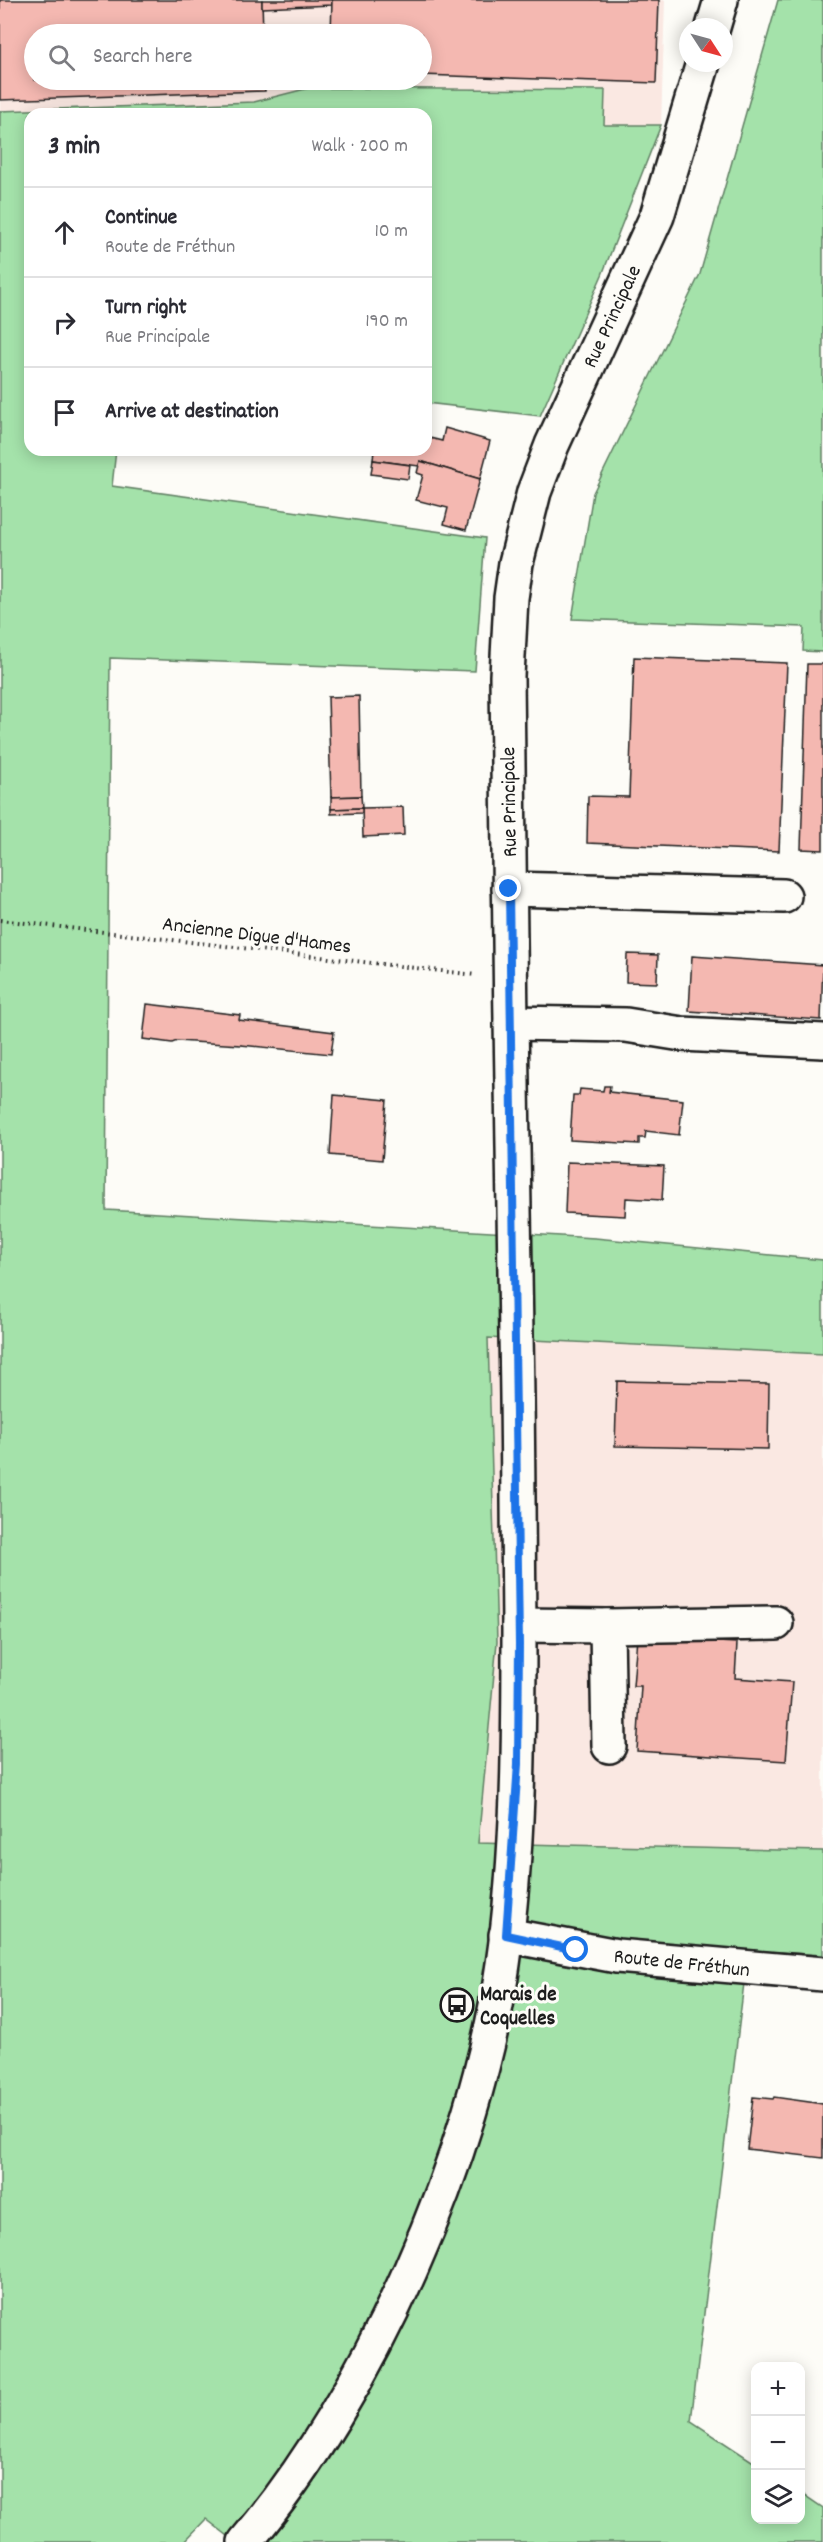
<!DOCTYPE html>
<meta charset="utf-8">
<style>
:root{--surface:#fff;--page:#f2f2f3;--text:#2b2b33;--muted:#7c7c81;--line:#e1e1e2}
body{margin:0;font-family:Dekko,sans-serif;background:var(--page);color:var(--text)}
.controls{position:absolute;right:18px;bottom:18px;display:grid;overflow:hidden;border-radius:12px;box-shadow:0 3px 15px #0003}
.controls button{width:54px;height:54px;display:grid;place-items:center;padding:0;border:0;border-bottom:2px solid var(--line);background:var(--surface);color:var(--text);font:30px sans-serif}
.compass{position:absolute;left:679px;top:18px;width:54px;height:54px;border-radius:50%;background:var(--surface);box-shadow:0 3px 15px #0003;rotate:126deg}
.stop{position:absolute;width:18px;height:18px;margin:-14px;border:4px solid #1a73e8;border-radius:50%;background:#fff}
.stop.end{background:#1a73e8;border-color:#fff;box-shadow:0 2px 6px #0008}
.list{margin:0;padding:0;list-style:none}
h2{display:flex;justify-content:space-between;align-items:center;height:78px;margin:0;padding:0 24px;font-size:26px}
h2 small{font-size:20px;font-weight:400;color:var(--muted)}
.list li{display:grid;grid-template-columns:39px 1fr auto;gap:18px;align-items:center;box-sizing:border-box;height:90px;padding:0 24px;border-top:2px solid var(--line)}
.list b{display:block;font-size:22px;white-space:nowrap}
.list p{margin:0;font-size:20px;white-space:nowrap;color:var(--muted)}
.list em{font-size:20px;font-style:normal;color:var(--muted)}
.icon{flex:none;width:33px;height:33px;fill:none;stroke:currentColor;stroke-width:2;stroke-linecap:round;stroke-linejoin:round}
.map{position:relative;flex:none;width:823px;height:2542px;overflow:hidden}
.search{position:absolute;background:var(--surface);box-shadow:0 3px 15px #0003;left:24px;top:24px;width:408px;height:66px;display:flex;align-items:center;gap:15px;box-sizing:border-box;padding:0 21px;border-radius:33px;color:var(--muted);font-size:22px}
.panel{position:absolute;background:var(--surface);box-shadow:0 3px 15px #0003;left:24px;top:108px;width:408px;height:348px;border-radius:18px}
.map>svg:first-child{display:block}
.built{fill:#fae8e2;fill-rule:evenodd}
.green{fill:#a4e2aa;stroke:#607f63;stroke-width:1.5}
.building{fill:#f4b8b1;stroke:#1c1c1c;stroke-width:1.5}
.lines{fill:none;stroke-linecap:round;stroke-linejoin:round}
.minor-casing{stroke:#1c1c1c;stroke-width:38}
.path{stroke:#1c1c1c;stroke-width:4;stroke-dasharray:1.5 4.5;stroke-linecap:butt}
.minor{stroke:#fdfcf7;stroke-width:33}
.route{stroke:#1a73e8;stroke-width:8}
.labels{text-anchor:middle;stroke-width:6;stroke-linejoin:round;paint-order:stroke}
.street-label{font-size:21px;fill:#1c1c1c;stroke:#fdfcf7}
.poi-label{font-size:21px;font-weight:bold;fill:#1c1c1c;stroke:#fdfcf7;text-anchor:start}
</style>
<div class="map">
<svg width="823" height="2542" viewBox="0 0 823 2542">
<rect width="100%" height="100%" fill="#fdfcf7"/>
<filter id="ink" filterUnits="userSpaceOnUse"><feTurbulence type="fractalNoise" baseFrequency=".0167" numOctaves="2"/><feDisplacementMap in="SourceGraphic" scale="12" xChannelSelector="R" yChannelSelector="G"/><feConvolveMatrix kernelMatrix="1 2 1 2 8 2 1 2 1" color-interpolation-filters="sRGB"/></filter>
<g filter="url(#ink)">
<!-- built -->
<g class="built">
<path d="M0,0H665L661,125H603L605,90L309,88L254,102L0,111ZM34,34H422V80H34Z"/>
<polygon points="488,1338 823,1354 823,1851 478,1844 497,1642"/>
</g>
<!-- green -->
<g class="green">
<polygon points="778,0 823,0 823,652 803,651 804,627 572,619 593,493 700,274"/>
<polygon points="309,88 605,90 604,125 661,125 602,275 540,416 426,403 426,114 30,114 30,450 116,450 112,486 485,538 475,671 110,658 106,1210 595,1238 823,1260 823,1354 488,1338 497,1642 478,1843 823,1851 823,1955 748,1950 691,2421 755,2463 756,2520 800,2520 801,2493 823,2508 823,2542 236,2542 206,2519 184,2542 0,2542 0,111 254,102"/>
</g>
<!-- building -->
<g class="building">
<polygon points="0,0 262,0 263,34 34,34 34,80 264,80 265,91 0,100"/>
<polygon points="262,0 332,0 332,5 262,8"/>
<polygon points="332,0 659,0 656,83 422,75 422,34 331,34"/>
<polygon points="445,428 490,441 480,479 420,461 419,466 373,460 374,450 426,450 426,437 442,441"/>
<polygon points="373,460 410,465 408,479 371,474"/>
<polygon points="420,461 480,479 466,530 444,524 448,508 416,500 423,475 417,473"/>
<polygon points="634,657 787,663 779,851 587,843 588,796 629,797"/>
<polygon points="807,664 823,664 823,850 801,849"/>
<polygon points="359,696 361,796 331,797 328,697"/>
<polygon points="361,796 362,808 331,809 331,797"/>
<polygon points="403,807 404,835 363,837 362,808"/>
<polygon points="362,808 362,813 331,814 331,809"/>
<polygon points="627,954 658,955 657,983 626,982"/>
<polygon points="692,956 823,965 821,1020 689,1011"/>
<polygon points="147,1004 240,1015 239,1020 334,1032 331,1054 241,1045 177,1041 172,1043 143,1039"/>
<polygon points="604,1086 610,1086 609,1092 683,1100 679,1135 646,1131 645,1138 639,1138 639,1144 570,1140 573,1095 579,1095 580,1089 603,1091"/>
<polygon points="334,1095 387,1100 382,1160 330,1155"/>
<polygon points="567,1162 664,1166 662,1200 626,1198 625,1216 565,1213"/>
<polygon points="617,1381 769,1384 768,1449 615,1446"/>
<polygon points="637,1638 737,1643 735,1678 792,1682 786,1761 637,1751 641,1686 633,1686"/>
<polygon points="753,2097 773,2099 774,2097 823,2104 823,2158 747,2149"/>
</g>
<g class="lines">
<!-- minor casing -->
<g class="minor-casing">
<g id="minor">
<polyline points="713,27 721,0"/>
<polyline points="509,889 784,896"/>
<polyline points="511,1023 626,1025 682,1034 823,1041"/>
<polyline points="519,1625 607,1626"/>
<polyline points="609,1746 607,1626 776,1623"/>
<polyline points="506,1935 617,1956 823,1974"/>
<path d="M245,2542C370,2396 476,2154 503,1964C519,1853 519,1738 519,1626C518,1529 518,1432 516,1335C512,1115 509,896 507,676L511,598L516,563L534,492L552,445L657,216L703,63"/>
</g>
</g>
<!-- path -->
<polyline class="path" points="0,920 476,975"/>
<!-- minor -->
<use href="#minor" class="minor"/>
</g>
</g>
<g class="lines" filter="url(#ink)">
<!-- route -->
<polyline class="route" points="509,889 519,1644 518,1764 506,1935 576,1950"/>
</g>
<!-- icons -->
<defs>
<g id="bus-ring" transform="scale(1.725)"><circle r="9.5" fill="#fdfcf7" stroke="#1c1c1c" stroke-width="1.5"/><path d="M-5-6H5V4H4V6H2V4H-2V6H-4V4H-5ZM-3.5-4V0h7V-4ZM-3.5 1.2v1.5H-2V1.2ZM2 1.2v1.5H3.5V1.2Z" fill="#1c1c1c"/></g>
</defs>
<g fill-rule="evenodd">
<use href="#bus-ring" x="457" y="2005"/>
</g>
<g class="labels">
<!-- street labels -->
<g class="street-label">
<text transform="translate(611 316) rotate(-65)" y="7">Rue Principale</text>
<text transform="translate(508 802) rotate(-91)" y="7">Rue Principale</text>
<text transform="translate(257 934) rotate(7)" y="7">Ancienne Digue d'Hames</text>
<text transform="translate(682 1962) rotate(6)" y="7">Route de Fréthun</text>
</g>
<!-- poi labels -->
<g class="poi-label">
<text x="480" y="2000">Marais de<tspan x="480" dy="24">Coquelles</tspan></text>
</g>
</g>
</svg>
<div class="controls">
<button>+</button>
<button>−</button>
<button><svg class="icon" aria-label="layers" viewBox="0 0 24 24"><path d="M12 4l9 5-9 5-9-5zM3 14l9 5 9-5"/></svg></button>
</div>
<svg class="compass" viewBox="-18 -18 36 36"><path d="M0-13l5 13h-10z" fill="#e53935"/><path d="M0 13l5-13h-10z" fill="#7c7c81"/></svg>
<div class="stop" style="left:576px;top:1950px"></div>
<div class="stop end" style="left:509px;top:889px"></div>
<div class="search"><svg class="icon" aria-label="search" viewBox="0 0 24 24"><circle cx="10" cy="10" r="6"/><path d="M15 15l6 6"/></svg>Search here</div>
<section class="panel">
<h2>3 min<small>Walk · 200 m</small></h2>
<ul class="list">
<li><svg class="icon" aria-label="ahead" viewBox="0 0 24 24"><path d="M12 20V5M6 11l6-6 6 6"/></svg><div><b>Continue</b><p>Route de Fréthun</p></div><em>10 m</em></li>
<li><svg class="icon" aria-label="right" viewBox="0 0 24 24"><path d="M7 20v-9h11M14 6l5 5-5 5"/></svg><div><b>Turn right</b><p>Rue Principale</p></div><em>190 m</em></li>
<li><svg class="icon" aria-label="arrive" viewBox="0 0 24 24"><path d="M6 21V4h12l-3 4 3 4H6"/></svg><div><b>Arrive at destination</b></div></li>
</ul>
</section>
</div>
